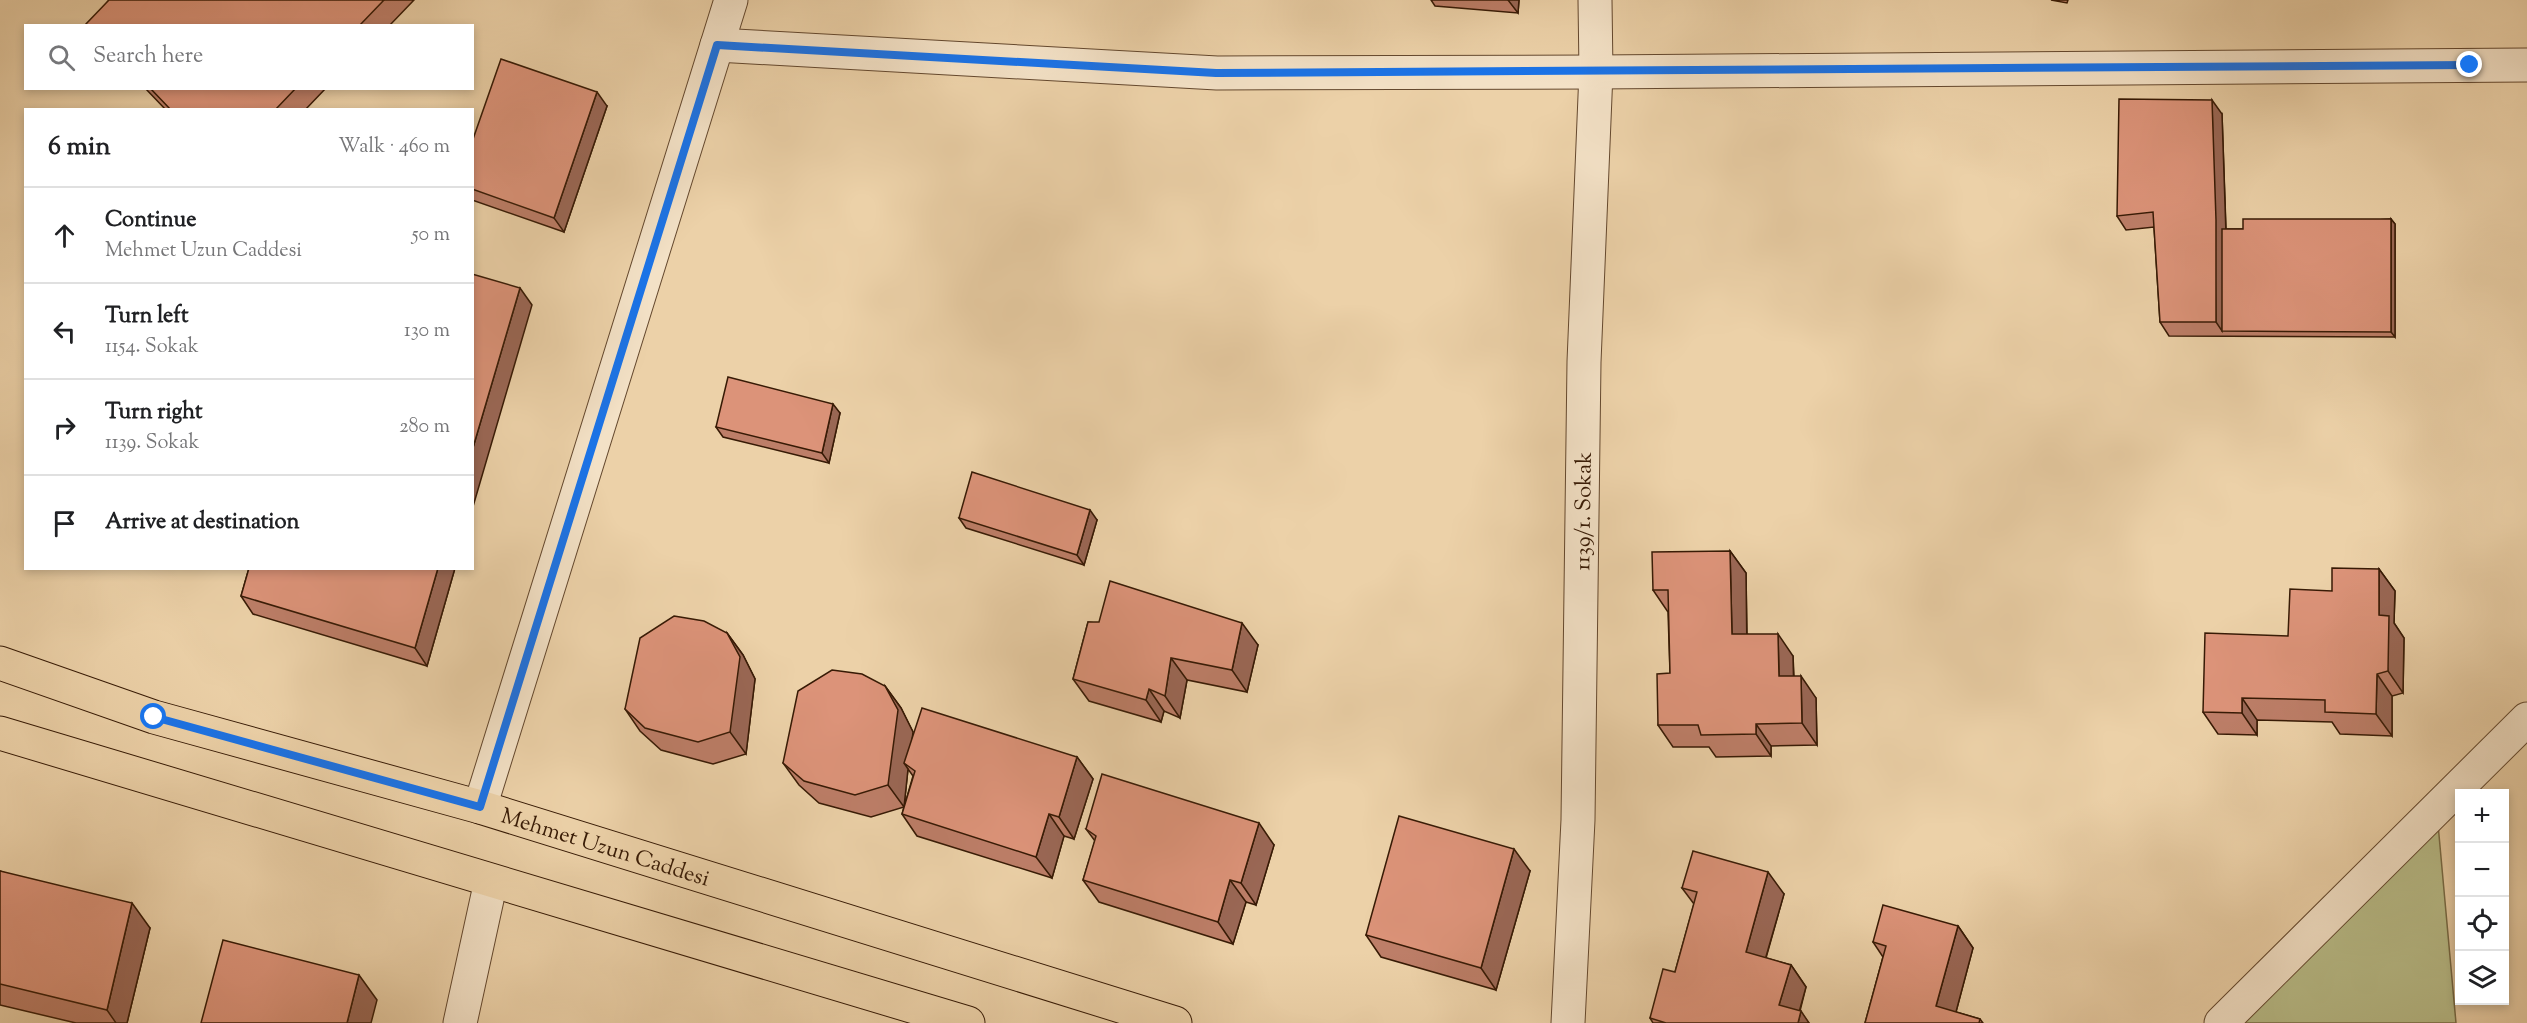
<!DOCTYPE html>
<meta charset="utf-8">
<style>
:root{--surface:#fff;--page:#f2f2f2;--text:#202124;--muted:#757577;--line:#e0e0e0}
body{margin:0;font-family:"Sorts Mill Goudy",serif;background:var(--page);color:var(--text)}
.controls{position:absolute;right:18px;bottom:18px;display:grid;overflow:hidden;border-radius:0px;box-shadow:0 3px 9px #0003}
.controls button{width:54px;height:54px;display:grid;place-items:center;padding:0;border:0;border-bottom:2px solid var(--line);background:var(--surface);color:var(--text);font:30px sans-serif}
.stop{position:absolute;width:18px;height:18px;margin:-14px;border:4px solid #1a73e8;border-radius:50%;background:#fff}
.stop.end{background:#1a73e8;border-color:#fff;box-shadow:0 2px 6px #0008}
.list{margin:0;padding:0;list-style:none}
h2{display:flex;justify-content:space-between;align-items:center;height:78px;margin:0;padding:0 24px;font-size:26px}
h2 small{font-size:20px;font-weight:400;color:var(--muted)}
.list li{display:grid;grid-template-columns:39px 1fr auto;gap:18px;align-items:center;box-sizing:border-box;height:96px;padding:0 24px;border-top:2px solid var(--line)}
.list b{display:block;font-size:22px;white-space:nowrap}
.list p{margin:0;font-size:20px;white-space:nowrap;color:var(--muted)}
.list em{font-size:20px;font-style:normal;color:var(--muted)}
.icon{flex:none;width:33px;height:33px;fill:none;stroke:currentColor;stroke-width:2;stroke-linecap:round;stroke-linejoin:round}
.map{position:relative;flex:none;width:2527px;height:1023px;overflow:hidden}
.search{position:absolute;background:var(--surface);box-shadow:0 3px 9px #0003;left:24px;top:24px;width:450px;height:66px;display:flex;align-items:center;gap:15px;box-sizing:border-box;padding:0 21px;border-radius:0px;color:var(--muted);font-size:22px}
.panel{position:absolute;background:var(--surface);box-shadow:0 3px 9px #0003;left:24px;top:108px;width:450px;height:462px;border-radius:0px}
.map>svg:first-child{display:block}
.green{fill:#b8bc88;stroke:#786b46;stroke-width:1.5}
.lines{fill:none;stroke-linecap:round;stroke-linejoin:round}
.minor-casing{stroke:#64482e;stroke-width:35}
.major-casing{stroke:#371a05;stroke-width:35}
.minor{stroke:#f3e1c6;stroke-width:33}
.major{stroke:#ecd1a8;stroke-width:33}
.wall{fill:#bd7e68;stroke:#371a05;stroke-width:1.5}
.shaded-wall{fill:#9a6755;stroke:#371a05;stroke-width:1.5}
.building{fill:#dc9379;stroke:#371a05;stroke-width:1.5}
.route{stroke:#1a73e8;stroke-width:8}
.labels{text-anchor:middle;stroke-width:5;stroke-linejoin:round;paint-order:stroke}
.street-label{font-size:22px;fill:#371a05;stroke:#f3e1c6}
</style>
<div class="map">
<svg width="2527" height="1023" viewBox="0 0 2527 1023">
<rect width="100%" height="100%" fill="#ecd1a8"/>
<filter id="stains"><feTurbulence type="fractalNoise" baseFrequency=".00333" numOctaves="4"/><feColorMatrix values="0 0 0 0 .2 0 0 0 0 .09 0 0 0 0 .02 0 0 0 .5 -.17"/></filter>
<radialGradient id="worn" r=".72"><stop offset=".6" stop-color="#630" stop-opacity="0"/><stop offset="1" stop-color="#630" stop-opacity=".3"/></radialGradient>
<!-- green -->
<polygon class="green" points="2438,824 2456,1023 2244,1023"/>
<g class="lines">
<!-- minor casing -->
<g class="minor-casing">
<g id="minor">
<polyline points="717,45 1217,73 1596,72 2527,65"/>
<polyline points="480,807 731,0"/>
<polyline points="460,1023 491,881"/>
<path id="s1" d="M1568,1023L1578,820L1584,362L1596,72L1595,0"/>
<polyline points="2221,1023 2527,719"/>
</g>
</g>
<!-- major casing -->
<g class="major-casing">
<g id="major">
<path id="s2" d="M0,663L154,717L480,807L1175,1023"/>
<polyline points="0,733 968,1023"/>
</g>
</g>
<!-- minor -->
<use href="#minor" class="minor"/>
<!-- major -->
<use href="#major" class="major"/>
</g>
<!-- wall -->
<g class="wall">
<polygon points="109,0 414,0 389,26 87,26"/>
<polygon points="1431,0 1519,0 1518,13 1435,6"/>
<polygon points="2051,0 2068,0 2067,3"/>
<polygon points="145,88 326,88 305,110 166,110"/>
<polygon points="607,106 564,232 472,200 472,142"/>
<polygon points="2222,114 2226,229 2243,229 2391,219 2395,224 2395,337 2169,336 2160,322 2154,227 2126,230 2117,216"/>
<polygon points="840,413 829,463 723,437 716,427"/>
<polygon points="959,518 1097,520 1084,565 966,528"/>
<polygon points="1730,551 1746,573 1747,634 1793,656 1794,676 1816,698 1817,745 1771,746 1771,756 1716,757 1709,747 1673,747 1658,725 1670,673 1668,612 1653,590"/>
<polygon points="249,568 455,568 427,666 253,614 241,596"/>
<polygon points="2379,569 2395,591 2394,623 2404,638 2403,693 2392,696 2392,736 2340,734 2332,722 2257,720 2257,735 2218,734 2203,712 2288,636 2332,591"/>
<polygon points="1088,622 1258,645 1247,692 1187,680 1180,718 1164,711 1161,722 1089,701 1073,679"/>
<polygon points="727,633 743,655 755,679 746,754 713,764 661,750 640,731 625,709"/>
<polygon points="885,686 901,708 913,732 912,738 1077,757 1093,779 1074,839 1064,836 1052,878 917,836 902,814 913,776 908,769 904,807 871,817 819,803 799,785 783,763"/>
<polygon points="1086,829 1274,845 1256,905 1246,902 1233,944 1099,902 1083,880 1095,841"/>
<polygon points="0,871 150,928 127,1023 76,1023 0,1005"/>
<polygon points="1530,871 1496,990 1381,957 1366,935"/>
<polygon points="1682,888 1784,894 1766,958 1791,965 1806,987 1800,1011 1809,1023 1653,1023 1650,1018 1675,972 1694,904"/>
<polygon points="1958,926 1973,948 1956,1012 1980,1019 1983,1023 1865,1023 1883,957 1873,942"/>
</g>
<!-- shaded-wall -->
<g class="shaded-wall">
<polygon points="1508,0 1519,0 1518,13"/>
<polygon points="597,92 607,106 564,232 554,218"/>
<polygon points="2212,100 2222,114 2226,234 2222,331 2216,322"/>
<polygon points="2391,219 2395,224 2395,337 2391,332"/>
<polygon points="520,288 532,305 472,510 472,451"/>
<polygon points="833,404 840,413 829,463 822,453"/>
<polygon points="1090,510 1097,520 1084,565 1077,555"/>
<polygon points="1730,551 1746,573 1747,656 1732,634"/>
<polygon points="438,568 455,568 427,666 415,648"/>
<polygon points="2379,569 2395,591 2394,623 2404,638 2403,693 2388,671 2379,615"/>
<polygon points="1242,623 1258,645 1247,692 1232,670"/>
<polygon points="727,633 743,655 755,679 746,754 730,732"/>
<polygon points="1778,634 1793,656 1794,698 1779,676"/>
<polygon points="1171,658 1187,680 1180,718 1165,696"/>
<polygon points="2377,674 2392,696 2392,736 2376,714"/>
<polygon points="1801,676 1816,698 1817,745 1802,723"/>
<polygon points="885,686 901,708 913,732 909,766 904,763 908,769 904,807 888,785"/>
<polygon points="1149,689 1164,711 1161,722 1146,700"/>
<polygon points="2242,698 2257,720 2257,735 2242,713"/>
<polygon points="1756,724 1771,746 1771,756 1756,734"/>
<polygon points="1077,757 1093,779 1074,839 1059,817"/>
<polygon points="1049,814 1064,836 1052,878 1036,857"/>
<polygon points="1259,823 1274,845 1256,905 1241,883"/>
<polygon points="1514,849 1530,871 1496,990 1481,968"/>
<polygon points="1768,872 1784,894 1761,974 1746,952"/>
<polygon points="1230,880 1246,902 1233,944 1218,922"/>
<polygon points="132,903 150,928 127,1023 116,1023 107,1010"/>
<polygon points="1958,926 1973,948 1953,1023 1936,1006"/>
<polygon points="1791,965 1806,987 1796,1023 1779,1005"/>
<polygon points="359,975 377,1000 371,1023 347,1023"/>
<polygon points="1801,1011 1809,1023 1798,1023"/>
</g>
<!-- building -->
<g class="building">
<polygon points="109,0 384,0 359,26 87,26 86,24"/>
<polygon points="501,59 597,92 554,218 472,189 472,142"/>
<polygon points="150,88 296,88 275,110 171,110"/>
<polygon points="2119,99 2212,100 2216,220 2216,322 2160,322 2153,212 2117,216"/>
<polygon points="2243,219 2391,219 2391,332 2222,331 2222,229 2243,229"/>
<polygon points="472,274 520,288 472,451"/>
<polygon points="728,377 833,404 822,453 716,427"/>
<polygon points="972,472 1090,510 1077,555 959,518"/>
<polygon points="1730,551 1732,634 1778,634 1779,676 1801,676 1802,723 1756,724 1756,734 1701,735 1698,725 1658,725 1657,674 1670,673 1668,590 1653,590 1652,552"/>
<polygon points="249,568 438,568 415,648 241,596"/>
<polygon points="2332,568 2379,569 2379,615 2389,616 2388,671 2377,674 2376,714 2325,712 2325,700 2242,698 2242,713 2203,712 2205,633 2288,636 2290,589 2332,591"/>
<polygon points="1110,581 1242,623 1232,670 1171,658 1165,696 1149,689 1146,700 1073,679 1088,622 1099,622"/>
<polygon points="674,616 704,621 727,633 740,657 730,732 698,742 645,728 625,709 640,638"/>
<polygon points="832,670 862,674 885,686 898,710 888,785 855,795 804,781 783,763 798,691"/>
<polygon points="922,708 1077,757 1059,817 1049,814 1036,857 902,814 915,771 904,763"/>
<polygon points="1102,774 1259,823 1241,883 1230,880 1218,922 1083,880 1096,836 1086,829"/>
<polygon points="1399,816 1514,849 1481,968 1366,935"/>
<polygon points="1693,851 1768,872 1746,952 1791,965 1779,1005 1801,1011 1798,1023 1666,1023 1650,1018 1663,969 1675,972 1697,892 1682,888"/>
<polygon points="0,871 132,903 107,1010 0,984"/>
<polygon points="1883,905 1958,926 1936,1006 1980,1019 1979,1023 1865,1023 1886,946 1873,942"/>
<polygon points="223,940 359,975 347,1023 201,1023"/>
</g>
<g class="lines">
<!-- route -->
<polyline class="route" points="154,717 480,807 717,45 1216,73 2470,65"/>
</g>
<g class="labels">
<!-- street labels -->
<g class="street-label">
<text dy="8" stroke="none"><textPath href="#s1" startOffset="512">1139/1. Sokak</textPath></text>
<text dy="8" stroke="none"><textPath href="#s2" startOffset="633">Mehmet Uzun Caddesi</textPath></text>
</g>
</g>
<rect width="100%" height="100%" filter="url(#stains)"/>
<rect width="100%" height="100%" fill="url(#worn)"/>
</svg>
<div class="controls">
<button>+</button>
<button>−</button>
<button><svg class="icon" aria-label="locate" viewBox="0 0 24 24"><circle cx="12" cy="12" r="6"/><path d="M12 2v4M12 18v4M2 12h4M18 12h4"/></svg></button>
<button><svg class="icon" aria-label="layers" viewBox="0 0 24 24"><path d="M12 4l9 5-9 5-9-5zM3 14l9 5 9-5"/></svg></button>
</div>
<div class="stop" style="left:154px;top:717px"></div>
<div class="stop end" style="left:2470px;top:65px"></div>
<div class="search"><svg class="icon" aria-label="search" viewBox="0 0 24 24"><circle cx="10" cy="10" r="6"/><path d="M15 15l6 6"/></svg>Search here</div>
<section class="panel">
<h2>6 min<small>Walk · 460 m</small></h2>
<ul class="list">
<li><svg class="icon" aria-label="ahead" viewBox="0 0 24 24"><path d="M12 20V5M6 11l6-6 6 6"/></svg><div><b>Continue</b><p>Mehmet Uzun Caddesi</p></div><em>50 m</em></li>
<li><svg class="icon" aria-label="left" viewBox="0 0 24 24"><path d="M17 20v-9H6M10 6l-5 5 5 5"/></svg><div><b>Turn left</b><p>1154. Sokak</p></div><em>130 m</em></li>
<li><svg class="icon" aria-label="right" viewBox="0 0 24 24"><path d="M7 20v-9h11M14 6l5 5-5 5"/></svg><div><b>Turn right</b><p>1139. Sokak</p></div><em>280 m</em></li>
<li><svg class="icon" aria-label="arrive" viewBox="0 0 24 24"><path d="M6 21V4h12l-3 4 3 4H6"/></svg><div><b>Arrive at destination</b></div></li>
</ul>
</section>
</div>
